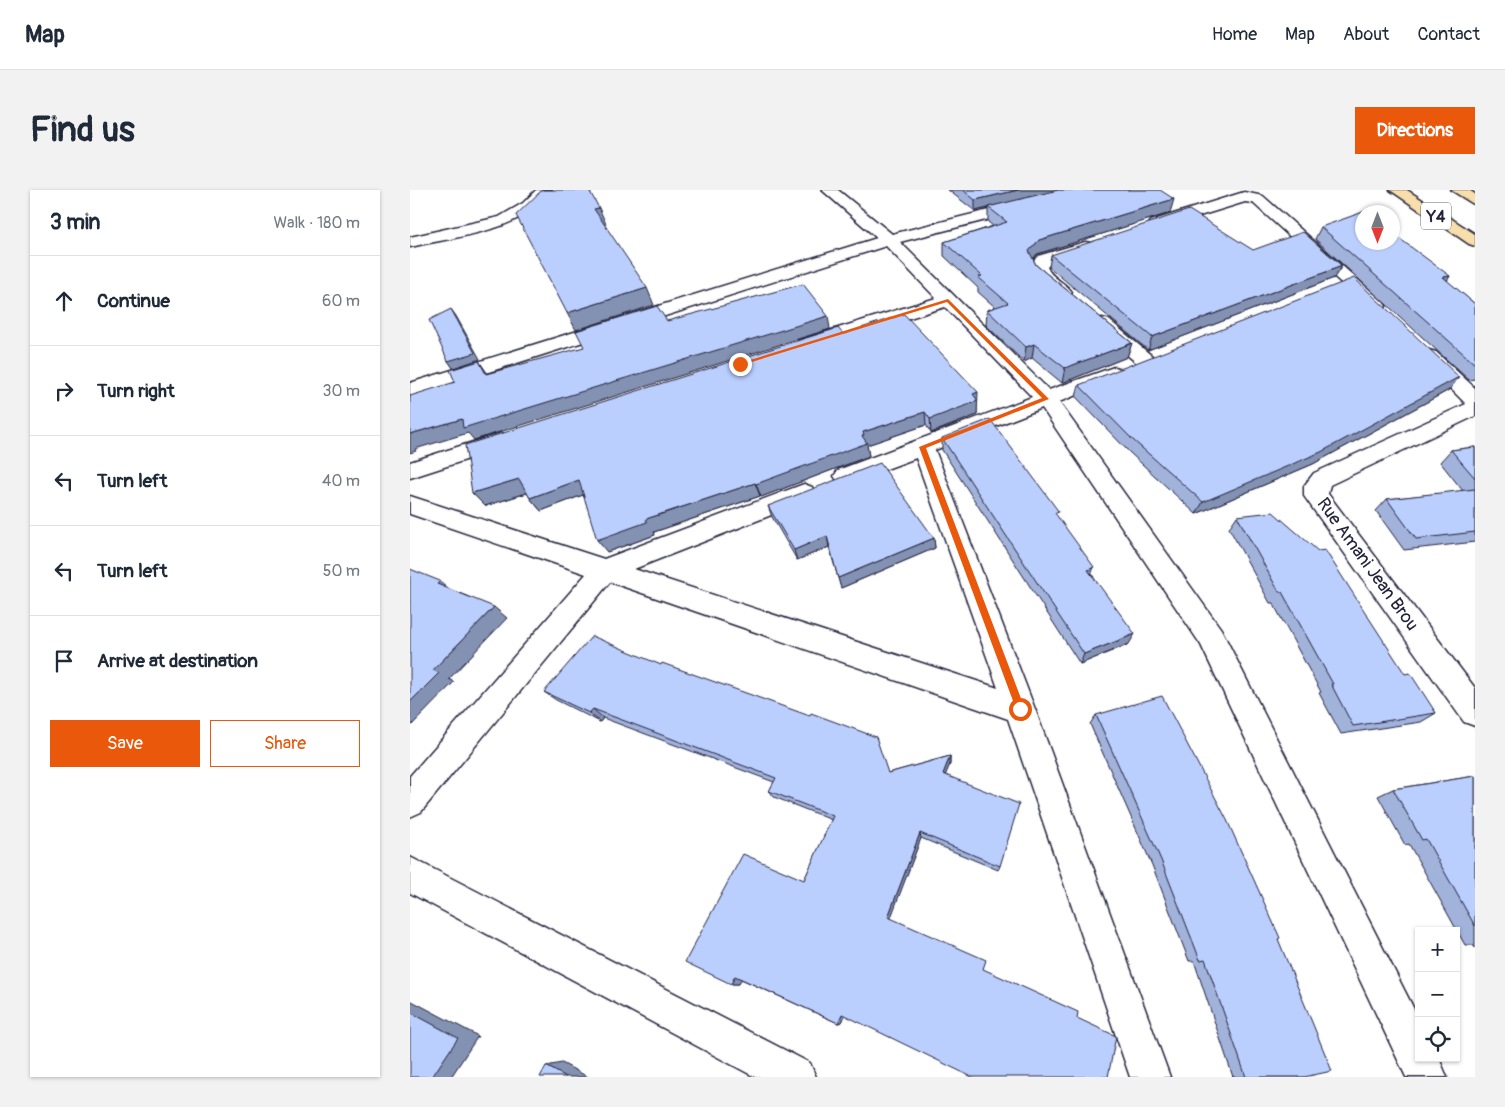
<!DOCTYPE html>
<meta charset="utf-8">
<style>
:root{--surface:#fff;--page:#f2f2f3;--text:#1f2937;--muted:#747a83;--line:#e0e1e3;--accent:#ea580c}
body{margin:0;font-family:Pangolin,sans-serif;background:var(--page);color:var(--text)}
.controls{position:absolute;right:15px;bottom:15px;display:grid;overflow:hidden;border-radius:0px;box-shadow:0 1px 4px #0004}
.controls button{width:45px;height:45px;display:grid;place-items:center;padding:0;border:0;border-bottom:1px solid var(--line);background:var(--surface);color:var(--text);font:25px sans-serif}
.compass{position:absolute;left:945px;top:15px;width:45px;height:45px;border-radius:50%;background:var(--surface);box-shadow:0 1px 4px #0004;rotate:180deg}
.stop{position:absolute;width:15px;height:15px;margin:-11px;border:4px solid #ea580c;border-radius:50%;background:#fff}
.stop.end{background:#ea580c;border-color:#fff;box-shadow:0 1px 5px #0008}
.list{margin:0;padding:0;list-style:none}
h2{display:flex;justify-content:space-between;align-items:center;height:65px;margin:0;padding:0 20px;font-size:21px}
h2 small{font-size:16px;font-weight:400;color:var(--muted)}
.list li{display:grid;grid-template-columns:32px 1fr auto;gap:15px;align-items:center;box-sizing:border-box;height:90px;padding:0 20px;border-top:1px solid var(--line)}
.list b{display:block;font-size:19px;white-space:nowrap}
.list em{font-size:16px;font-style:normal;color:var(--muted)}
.actions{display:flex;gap:10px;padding:15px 20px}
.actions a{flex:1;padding:11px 0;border:1px solid var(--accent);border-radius:0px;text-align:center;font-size:18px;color:var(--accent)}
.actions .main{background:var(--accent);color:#fff}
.icon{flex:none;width:28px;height:28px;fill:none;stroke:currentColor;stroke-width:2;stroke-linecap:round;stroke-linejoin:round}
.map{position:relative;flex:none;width:1065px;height:887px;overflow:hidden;border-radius:0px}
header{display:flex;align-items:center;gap:30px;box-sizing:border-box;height:70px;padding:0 25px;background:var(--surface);border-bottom:1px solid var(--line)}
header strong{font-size:24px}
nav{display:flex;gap:28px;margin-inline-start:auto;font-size:18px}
.intro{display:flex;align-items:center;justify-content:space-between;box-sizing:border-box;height:120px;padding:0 30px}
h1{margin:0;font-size:35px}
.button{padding:12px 22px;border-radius:0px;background:var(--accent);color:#fff;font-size:18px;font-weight:700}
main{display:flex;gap:30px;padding:0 30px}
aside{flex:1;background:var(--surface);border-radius:0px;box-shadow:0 1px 4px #0004}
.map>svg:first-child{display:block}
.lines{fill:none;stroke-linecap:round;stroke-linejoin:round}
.minor-casing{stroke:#22223b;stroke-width:3}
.trunk-casing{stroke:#22223b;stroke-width:3}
.minor{fill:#fff;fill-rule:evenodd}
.trunk{fill:#f8deab;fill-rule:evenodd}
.wall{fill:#a1b2db;stroke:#22223b}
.shaded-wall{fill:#8391b2;stroke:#22223b}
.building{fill:#bbcfff;stroke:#22223b}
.route{fill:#ea580c}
.labels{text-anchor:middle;stroke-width:5;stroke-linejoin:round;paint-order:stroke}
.shield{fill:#fff;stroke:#646476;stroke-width:1}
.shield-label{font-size:16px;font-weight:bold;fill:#22223b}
.street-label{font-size:18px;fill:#22223b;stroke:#fff}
</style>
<header>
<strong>Map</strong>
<nav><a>Home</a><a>Map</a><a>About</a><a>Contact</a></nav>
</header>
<div class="intro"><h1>Find us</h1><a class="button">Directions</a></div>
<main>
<aside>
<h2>3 min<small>Walk · 180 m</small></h2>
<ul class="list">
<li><svg class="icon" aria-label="ahead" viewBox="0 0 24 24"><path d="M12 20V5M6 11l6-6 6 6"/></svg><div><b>Continue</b></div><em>60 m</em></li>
<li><svg class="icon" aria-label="right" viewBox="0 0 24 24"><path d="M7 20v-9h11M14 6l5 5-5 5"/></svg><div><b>Turn right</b></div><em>30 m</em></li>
<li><svg class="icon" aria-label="left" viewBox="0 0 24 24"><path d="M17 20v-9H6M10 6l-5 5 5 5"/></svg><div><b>Turn left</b></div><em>40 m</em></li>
<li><svg class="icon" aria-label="left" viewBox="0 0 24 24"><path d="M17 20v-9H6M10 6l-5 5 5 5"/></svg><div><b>Turn left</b></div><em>50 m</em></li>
<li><svg class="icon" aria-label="arrive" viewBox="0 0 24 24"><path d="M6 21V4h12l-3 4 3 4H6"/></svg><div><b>Arrive at destination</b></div></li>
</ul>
<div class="actions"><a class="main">Save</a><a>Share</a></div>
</aside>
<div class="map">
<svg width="1065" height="887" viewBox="0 0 1065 887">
<rect width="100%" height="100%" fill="#fff"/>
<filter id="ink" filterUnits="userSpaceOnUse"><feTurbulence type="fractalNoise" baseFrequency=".02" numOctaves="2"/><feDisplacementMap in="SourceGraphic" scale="10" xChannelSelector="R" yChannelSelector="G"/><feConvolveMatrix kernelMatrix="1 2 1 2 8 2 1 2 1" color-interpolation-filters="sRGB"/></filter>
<g filter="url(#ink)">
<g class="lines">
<!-- minor casing -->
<g class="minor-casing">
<g id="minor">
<path d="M126,0H142C113,42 47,46 0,57V47L89,27L113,13Z"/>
<polygon points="412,0 428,0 482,44 659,0 684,0 682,3 490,52 639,200 704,177 711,179 714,183 711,187 649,212 811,439 1009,829 1009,868 1029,868 1037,887 996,887 791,455 632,218 525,260 625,519 760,887 720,887 598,529 200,392 11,622 0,627 0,586 176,384 0,324 0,306 194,369 394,294 402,297 406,303 402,309 224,379 588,498 506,268 436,294 428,292 424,286 428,280 622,207 535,117 403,158 389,158 386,154 389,150 526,108 476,56 0,207 0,193 467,48"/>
<polygon points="834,2 853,6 973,112 976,116 973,120 961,120 843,13 835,12 747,39 739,34 741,31"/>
<path d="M675,52L681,53L683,57L681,61L640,74L637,77C641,88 655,92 662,102L659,106H647L625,88L619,76L628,66Z"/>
<polygon points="692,128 699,130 742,166 745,170 742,174 735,176 728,174 685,138 683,134 685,130"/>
<polygon points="1019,160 1026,162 1065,198 1065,226 920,295 918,304 1065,498 1065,536 1054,532 894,306 894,296 904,283 1056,214 1012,170 1009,166 1012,162"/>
<polygon points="91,243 99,246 102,251 99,256 0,288 0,272"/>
<polygon points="0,667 400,873 406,887 345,887 0,703"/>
</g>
</g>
<!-- trunk casing -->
<g class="trunk-casing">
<g id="trunk">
<polygon points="980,0 997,0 1065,44 1065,56 1059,54"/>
<polygon points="1041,0 1059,0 1065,4 1065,15"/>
</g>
</g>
<!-- minor -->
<use href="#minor" class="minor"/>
<!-- trunk -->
<use href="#trunk" class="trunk"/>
</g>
<!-- wall -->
<g class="wall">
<polygon points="538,0 750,0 760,23 627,64 623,69 626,75 722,153 717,167 652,193 622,168 614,172 576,135 577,120 585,117 568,102 568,98 534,66 534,52 583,36 578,32 578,18 565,21"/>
<polygon points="911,37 1040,86 1037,91 1065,114 1065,189 1059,190 905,49"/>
<polygon points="641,65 924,88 738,160 639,77"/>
<polygon points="433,144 567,211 567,225 521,243 516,235 457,255 459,266 351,307 350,306 244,342 245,345 197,362 173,305 131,321 120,308 117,303 75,316"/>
<polygon points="1049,187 1039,200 903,274 786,324 719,262 666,207 669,195"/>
<polygon points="532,248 647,327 682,384 719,454 670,474 532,260"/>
<polygon points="1065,257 1065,352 994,360 966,321 977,309 1053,301 1030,272 1041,260"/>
<polygon points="358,316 524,348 525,358 431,398 419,357 387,370 362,327"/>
<polygon points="827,326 995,484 1026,523 1011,532 931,544 909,503 911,502 863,413 860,413 819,338"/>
<polygon points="134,502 478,583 540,566 540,574 535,585 590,676 588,680 511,648 480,728 432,832 428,833 331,789 329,794 321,794 394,690 422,630 364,607 359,601 364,592 193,528 190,532 146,510"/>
<polygon points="686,525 868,749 894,887 823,887 784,771 779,771 742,675 680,534"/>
<polygon points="1065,586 1065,758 1063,755 1055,755 999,654 995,655 968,606 983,599"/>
</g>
<!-- shaded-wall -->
<g class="shaded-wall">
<polygon points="608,0 658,0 578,17 578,18 565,21 565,10"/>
<polygon points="764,9 760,23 627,64 617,76 619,61 629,50"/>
<polygon points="189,18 196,34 191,35 184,19"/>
<polygon points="932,76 924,88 738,160 742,147"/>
<polygon points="1040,86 1032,98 1033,87"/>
<polygon points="237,98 244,115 166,140 157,123"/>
<polygon points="41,119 46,126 70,169 43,178 38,171"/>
<polygon points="418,126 420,139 64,250 58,243 5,259 6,261 0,263 0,244 52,229"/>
<polygon points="722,153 717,167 652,193 655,178"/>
<polygon points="624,154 622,168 614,172 616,157"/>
<polygon points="69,171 78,184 76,184"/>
<polygon points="1049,187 1039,200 903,274 786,324 793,312"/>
<polygon points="568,202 567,225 521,243 520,229 563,204"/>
<polygon points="515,222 516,235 457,255 459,266 351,307 346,294 452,246 453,242"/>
<polygon points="109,289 120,302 75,316 62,303"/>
<polygon points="169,290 178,303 131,321 120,308"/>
<polygon points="345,293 350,306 244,342 245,345 197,362 187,350 236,329"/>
<polygon points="417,346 419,357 387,370 384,360"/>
<polygon points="524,348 525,358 431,398 428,388"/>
<polygon points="684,377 680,388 678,380"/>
<polygon points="30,391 43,402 27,394"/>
<polygon points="84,417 97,428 39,489 44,492 0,537 0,512 23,480"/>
<polygon points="725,444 719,454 670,474 674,464"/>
<polygon points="183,519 193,528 190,532 179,523"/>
<polygon points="540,566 540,574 533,591 533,584"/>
<polygon points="510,643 511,648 480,730 478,727"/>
<polygon points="325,786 333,786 329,794 321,794"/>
<polygon points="0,810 68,846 41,887 22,887 0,822"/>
<polygon points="436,823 432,832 428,833 432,824"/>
<polygon points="152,873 178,887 156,887 136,876"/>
</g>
<!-- building -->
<g class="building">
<polygon points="132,0 179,0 189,18 184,19 237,98 157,123 106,25"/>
<polygon points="553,0 608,0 565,10"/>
<polygon points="648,0 750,0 764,9 629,50 619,61 626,75 722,153 655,178 624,154 616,157 577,120 598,113 568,87 572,86 534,52 597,32 578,17"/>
<polygon points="779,20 843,60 893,42 932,76 742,147 641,65"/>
<polygon points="952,22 952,52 982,52 982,43 1040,86 1033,87 1065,114 1065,174 911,37 953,22 955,22"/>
<polygon points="944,88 1049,187 911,262 793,312 723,250 669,195"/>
<polygon points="393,94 418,126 53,238 52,229 0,244 0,206 45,192 40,180 69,171 76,184 174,157 166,141 247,116 257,131"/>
<polygon points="41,119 65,163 38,171 19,130"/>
<polygon points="494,124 568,202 563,204 568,211 520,229 515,222 453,242 454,245 452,246 457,253 346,294 345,293 236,329 237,332 187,350 169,290 120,308 109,289 62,303 55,255 428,138 433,144"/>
<polygon points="580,229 649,322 645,323 684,377 678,380 725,444 674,464 532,248"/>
<polygon points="1065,257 1065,288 1041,260"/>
<polygon points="470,273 524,348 428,388 417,346 384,360 358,316"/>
<polygon points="1065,299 1065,342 1006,349 977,309"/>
<polygon points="863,322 908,361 915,360 995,484 1000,483 1026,523 943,536 921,494 923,494 872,402 869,402 827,326"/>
<polygon points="0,379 30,391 27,394 84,417 23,480 29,483 0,512"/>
<polygon points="182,446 251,475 252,473 400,526 401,523 466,547 478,583 540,566 533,584 609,614 590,676 510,643 478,727 576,770 573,779 668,822 667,828 706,846 698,887 562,887 432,824 428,833 325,786 321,794 275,772 333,664 394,690 423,626 359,601 366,588 183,519 179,523 134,502"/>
<polygon points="752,506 817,630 870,748 868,749 922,881 894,887 836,887 795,769 790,770 751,670 686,525"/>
<polygon points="1065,586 1065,736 1016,649 1012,650 983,599"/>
<polygon points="0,822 48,848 22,887 0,887"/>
<polygon points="136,876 156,887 130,887"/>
</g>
</g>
<!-- route -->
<polygon class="route" points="538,109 639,209 516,258 615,519 610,523 606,519 509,257 632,208 537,112 332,175 327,174"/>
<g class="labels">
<!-- shield labels -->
<rect class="shield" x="1011" y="12.5" width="30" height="27" rx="4"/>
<g class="shield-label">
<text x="1026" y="32">Y4</text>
</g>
<!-- street labels -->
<g class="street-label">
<text transform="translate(958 374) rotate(54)" y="6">Rue Amani Jean Brou</text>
</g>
</g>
</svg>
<div class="controls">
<button>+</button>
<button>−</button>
<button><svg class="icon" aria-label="locate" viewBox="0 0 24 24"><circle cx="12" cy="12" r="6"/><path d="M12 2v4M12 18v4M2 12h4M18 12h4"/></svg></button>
</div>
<svg class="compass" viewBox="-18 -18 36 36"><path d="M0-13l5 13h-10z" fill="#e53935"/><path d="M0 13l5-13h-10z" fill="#747a83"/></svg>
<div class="stop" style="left:610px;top:519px"></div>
<div class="stop end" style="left:330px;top:174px"></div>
</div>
</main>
